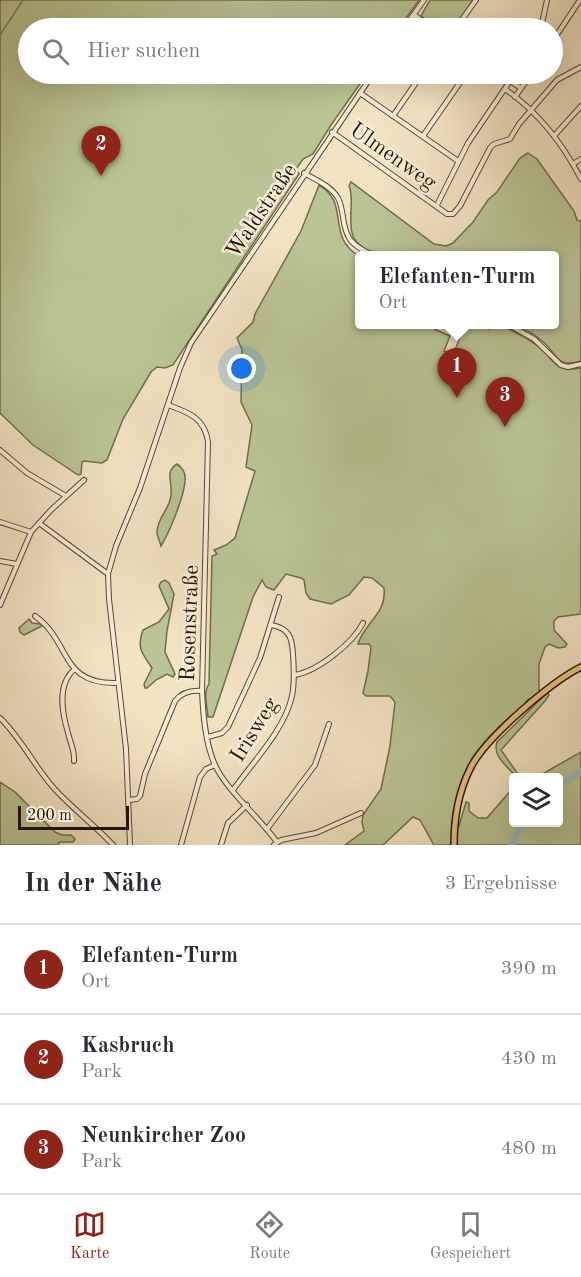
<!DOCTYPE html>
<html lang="de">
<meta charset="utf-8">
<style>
:root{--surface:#fff;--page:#f7f7f7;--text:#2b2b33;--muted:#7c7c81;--line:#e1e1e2;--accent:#8f2418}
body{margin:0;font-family:"Old Standard TT",serif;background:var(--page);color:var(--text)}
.controls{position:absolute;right:18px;bottom:18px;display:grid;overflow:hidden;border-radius:6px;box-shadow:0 6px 24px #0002}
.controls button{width:54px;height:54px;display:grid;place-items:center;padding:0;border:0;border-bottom:2px solid var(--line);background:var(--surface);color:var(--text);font:30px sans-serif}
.scale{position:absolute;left:18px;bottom:15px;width:111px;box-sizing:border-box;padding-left:6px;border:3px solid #261600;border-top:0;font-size:16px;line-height:21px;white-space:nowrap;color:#261600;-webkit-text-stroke:4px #f7edd8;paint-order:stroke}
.you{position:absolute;left:242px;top:369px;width:21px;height:21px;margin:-15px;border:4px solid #fff;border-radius:50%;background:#1a73e8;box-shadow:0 0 0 9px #1a73e833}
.badge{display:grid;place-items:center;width:39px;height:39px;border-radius:50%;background:var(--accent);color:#fff;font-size:20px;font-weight:700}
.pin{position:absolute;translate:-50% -50px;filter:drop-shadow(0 2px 3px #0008)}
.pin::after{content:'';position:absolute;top:32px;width:21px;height:18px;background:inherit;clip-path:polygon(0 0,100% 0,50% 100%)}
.popup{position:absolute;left:355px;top:251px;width:204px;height:78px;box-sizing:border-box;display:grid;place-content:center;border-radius:6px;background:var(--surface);filter:drop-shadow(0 2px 4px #0005);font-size:20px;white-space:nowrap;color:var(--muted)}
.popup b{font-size:22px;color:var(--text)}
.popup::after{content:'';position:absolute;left:50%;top:100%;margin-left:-12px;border:12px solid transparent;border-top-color:var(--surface)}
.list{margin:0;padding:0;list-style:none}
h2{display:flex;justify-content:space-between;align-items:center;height:78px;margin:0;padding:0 24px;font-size:26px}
h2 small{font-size:20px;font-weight:400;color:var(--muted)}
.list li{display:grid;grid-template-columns:39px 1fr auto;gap:18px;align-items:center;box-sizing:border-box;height:90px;padding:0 24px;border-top:2px solid var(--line)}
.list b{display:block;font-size:22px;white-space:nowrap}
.list p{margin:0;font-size:20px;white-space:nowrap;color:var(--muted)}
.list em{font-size:20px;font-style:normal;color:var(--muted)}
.icon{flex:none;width:33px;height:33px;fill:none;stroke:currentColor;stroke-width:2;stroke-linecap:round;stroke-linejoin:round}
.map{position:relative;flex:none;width:581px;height:845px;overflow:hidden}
.search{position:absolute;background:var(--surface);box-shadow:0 6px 24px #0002;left:18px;right:18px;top:18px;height:66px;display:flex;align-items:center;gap:15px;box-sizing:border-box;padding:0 21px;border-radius:33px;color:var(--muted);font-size:22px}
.sheet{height:348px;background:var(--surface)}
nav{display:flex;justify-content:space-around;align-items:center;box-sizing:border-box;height:84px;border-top:2px solid var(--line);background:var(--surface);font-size:16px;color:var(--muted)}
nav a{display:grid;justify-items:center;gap:3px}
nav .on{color:var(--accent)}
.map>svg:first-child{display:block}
.green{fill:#bac494;stroke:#706d4a;stroke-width:1.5}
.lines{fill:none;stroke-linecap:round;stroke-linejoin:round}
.stream{stroke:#6d7a71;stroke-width:1.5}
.river{stroke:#9dbcbc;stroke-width:7}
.minor-casing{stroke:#594931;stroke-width:6}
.major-casing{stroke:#261600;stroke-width:8}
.minor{stroke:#f7edd8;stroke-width:4}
.major{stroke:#e9c282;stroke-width:5}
.labels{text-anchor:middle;stroke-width:5;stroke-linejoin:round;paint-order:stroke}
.street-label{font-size:22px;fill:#261600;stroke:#f7edd8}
</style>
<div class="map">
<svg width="581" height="845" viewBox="0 0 581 845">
<rect width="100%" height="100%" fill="#f2e3c3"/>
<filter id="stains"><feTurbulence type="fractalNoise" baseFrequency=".00333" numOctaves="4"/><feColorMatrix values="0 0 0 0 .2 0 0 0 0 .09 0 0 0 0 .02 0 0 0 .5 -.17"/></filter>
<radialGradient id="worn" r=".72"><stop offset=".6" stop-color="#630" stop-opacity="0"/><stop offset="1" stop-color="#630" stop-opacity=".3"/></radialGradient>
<!-- green -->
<g class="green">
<polygon points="0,0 419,0 399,28 28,28 28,74 367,74 331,125 313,154 303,159 296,169 299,174 173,365 165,368 157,367 151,372 123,419 107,460 102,463 84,461 82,462 81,474 78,475 33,445 0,413"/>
<polygon points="430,0 473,0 455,28 438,28 421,16"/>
<path d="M528,153L537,159L574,211L577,220L581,221V361C555,369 557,352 541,340C534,333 524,329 515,325L554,324V255C493,255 431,260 370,251C365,250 355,242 353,236C347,221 355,199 349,186L351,182L434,244L446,246L453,243L473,222L488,200L497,192L520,158Z"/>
<path d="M319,185C351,203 325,236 359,256L360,324L433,325L432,328L450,336L444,351L453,355L465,325H475L489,329L493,325C505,325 529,339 539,347C556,361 554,373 581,368V614L558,617L554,621V630L567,644L565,647L558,648L549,644L545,647L539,664V692L531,700L529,699L526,702L527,705L469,766L459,789L452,824L459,826L466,802L469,803V811L478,818H487L513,788L514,822H558V778L537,777L581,752V845H434L420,820L413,817L383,845H345L364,831L362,822L363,815L381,789L390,746L395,702L390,696H366L363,693L368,671L371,647L369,644H358C365,622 387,614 384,588L372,578L364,577L349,595L331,604L310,599L306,593L304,580L301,578L286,574L274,590L266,587L262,580L253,597L213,717H208C207,706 203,692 209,684L212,556L217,554L214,550L226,545L235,538L255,471L246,467L252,425L241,402L242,350L237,338L253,322L255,314L301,231Z"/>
<path d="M177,464C182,467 186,473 185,480C185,495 169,533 161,546C160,542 157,536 157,532C157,518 170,509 171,495C173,483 164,472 177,464Z"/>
<path d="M165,580L169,583L174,594L167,631L165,652L175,674L173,677L167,674L156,680L147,688H145L144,684L152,668C143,654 136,649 143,630L159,622L169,609L159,586L161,582Z"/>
<polygon points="29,619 32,623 41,624 42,626 24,635 20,632 19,628"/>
<path d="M547,693L549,695L545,701L501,750L520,777H516C508,766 492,757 497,742Z"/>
<polygon points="0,782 15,792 55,832 62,835 71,835 75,839 73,842 60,842 57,845 0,845"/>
</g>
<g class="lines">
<!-- stream -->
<polyline class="stream" points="0,35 23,0"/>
<!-- river -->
<g class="river">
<polyline points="558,786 581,772"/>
<polyline points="511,845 522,822"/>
</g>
<!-- minor casing -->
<g class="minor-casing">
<g id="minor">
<polyline points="414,15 433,28"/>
<polyline points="404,28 424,0"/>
<polyline points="456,28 476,0"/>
<polyline points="541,28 547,0"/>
<polyline points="552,42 580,0"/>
<polyline points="499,74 521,88"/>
<path d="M505,89C538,112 563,144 581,179"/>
<polyline points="360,93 458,161"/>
<polyline points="515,97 531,74"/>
<polyline points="393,116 422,74"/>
<polyline points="332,132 447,214 453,214 460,206 490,148 494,144 510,139 519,124 557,80 581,67"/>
<polyline points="423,136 466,74"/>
<polyline points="554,136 581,106"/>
<polyline points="573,164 581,159"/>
<path d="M304,173C316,180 331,186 338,198C341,204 342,210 343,217C346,240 352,245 372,255"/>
<polyline points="437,205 468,143 510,81"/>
<polyline points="507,324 534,339 561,365 568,367 581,364"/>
<path d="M168,405C188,412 205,418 208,442L202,691C203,714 205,743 215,765C227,791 259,817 277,842"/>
<polyline points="0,450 27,473 66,496"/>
<polyline points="0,522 31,532"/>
<polyline points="39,523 108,574"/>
<polyline points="0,561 17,564"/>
<polyline points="0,605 31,532 51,510 84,480"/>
<path d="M35,616C72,642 59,685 118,683"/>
<path d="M294,675C317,672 353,643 363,623"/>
<path d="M0,718C21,738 33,764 52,786C70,807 94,824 113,845"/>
<polyline points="208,737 222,733 228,727 260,658 279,597"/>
<path d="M74,761C75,751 70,742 68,733C62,713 57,683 75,669"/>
<path d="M233,790C253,762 285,729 292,696C295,682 294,668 293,654C292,637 289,628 271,625"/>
<path d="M129,800L137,799L140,796L145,774L175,701C182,692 191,690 202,691"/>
<polyline points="267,829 315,765 329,724"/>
<polyline points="130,845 126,749 109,599 108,574 116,546 140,488 180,368 191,343 373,74"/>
<polyline points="181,845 200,777 206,769 215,765"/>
<polyline points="221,845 228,823 247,805"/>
<polyline points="274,845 281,840 316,833 361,813"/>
</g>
</g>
<!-- major casing -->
<g class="major-casing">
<path id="major" d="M454,845C454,818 458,793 470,769C484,739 551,682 581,667"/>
</g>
<!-- minor -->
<use href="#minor" class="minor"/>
<!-- major -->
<use href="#major" class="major"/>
</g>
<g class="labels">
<!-- street labels -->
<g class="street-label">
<text transform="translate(394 155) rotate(35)" y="8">Ulmenweg</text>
<text transform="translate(260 210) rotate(-56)" y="8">Waldstraße</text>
<text transform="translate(188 623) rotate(-88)" y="8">Rosenstraße</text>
<text transform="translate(253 729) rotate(-58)" y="8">Irisweg</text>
</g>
</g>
<rect width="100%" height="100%" filter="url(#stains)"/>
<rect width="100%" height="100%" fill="url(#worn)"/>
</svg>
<div class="controls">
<button><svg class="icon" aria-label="layers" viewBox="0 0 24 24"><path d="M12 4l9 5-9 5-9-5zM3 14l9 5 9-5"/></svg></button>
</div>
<div class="scale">200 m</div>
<div class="you"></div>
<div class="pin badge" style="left:457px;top:398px">1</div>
<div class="popup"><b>Elefanten-Turm</b>Ort</div>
<div class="pin badge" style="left:101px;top:176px">2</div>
<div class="pin badge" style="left:505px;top:427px">3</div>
<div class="search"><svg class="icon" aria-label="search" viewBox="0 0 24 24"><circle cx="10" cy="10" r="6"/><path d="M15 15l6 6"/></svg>Hier suchen</div>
</div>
<section class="sheet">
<h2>In der Nähe<small>3 Ergebnisse</small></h2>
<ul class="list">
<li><span class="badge">1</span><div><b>Elefanten-Turm</b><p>Ort</p></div><em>390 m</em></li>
<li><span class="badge">2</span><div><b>Kasbruch</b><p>Park</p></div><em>430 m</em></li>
<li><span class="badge">3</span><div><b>Neunkircher Zoo</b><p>Park</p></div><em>480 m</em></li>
</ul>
</section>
<nav>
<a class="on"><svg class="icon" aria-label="map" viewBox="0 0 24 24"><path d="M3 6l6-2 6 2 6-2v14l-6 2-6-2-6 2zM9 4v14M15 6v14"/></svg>Karte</a>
<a><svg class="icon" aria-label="directions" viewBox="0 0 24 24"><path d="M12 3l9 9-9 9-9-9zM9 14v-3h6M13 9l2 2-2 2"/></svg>Route</a>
<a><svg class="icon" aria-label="saved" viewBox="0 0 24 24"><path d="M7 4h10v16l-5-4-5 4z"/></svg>Gespeichert</a>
</nav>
